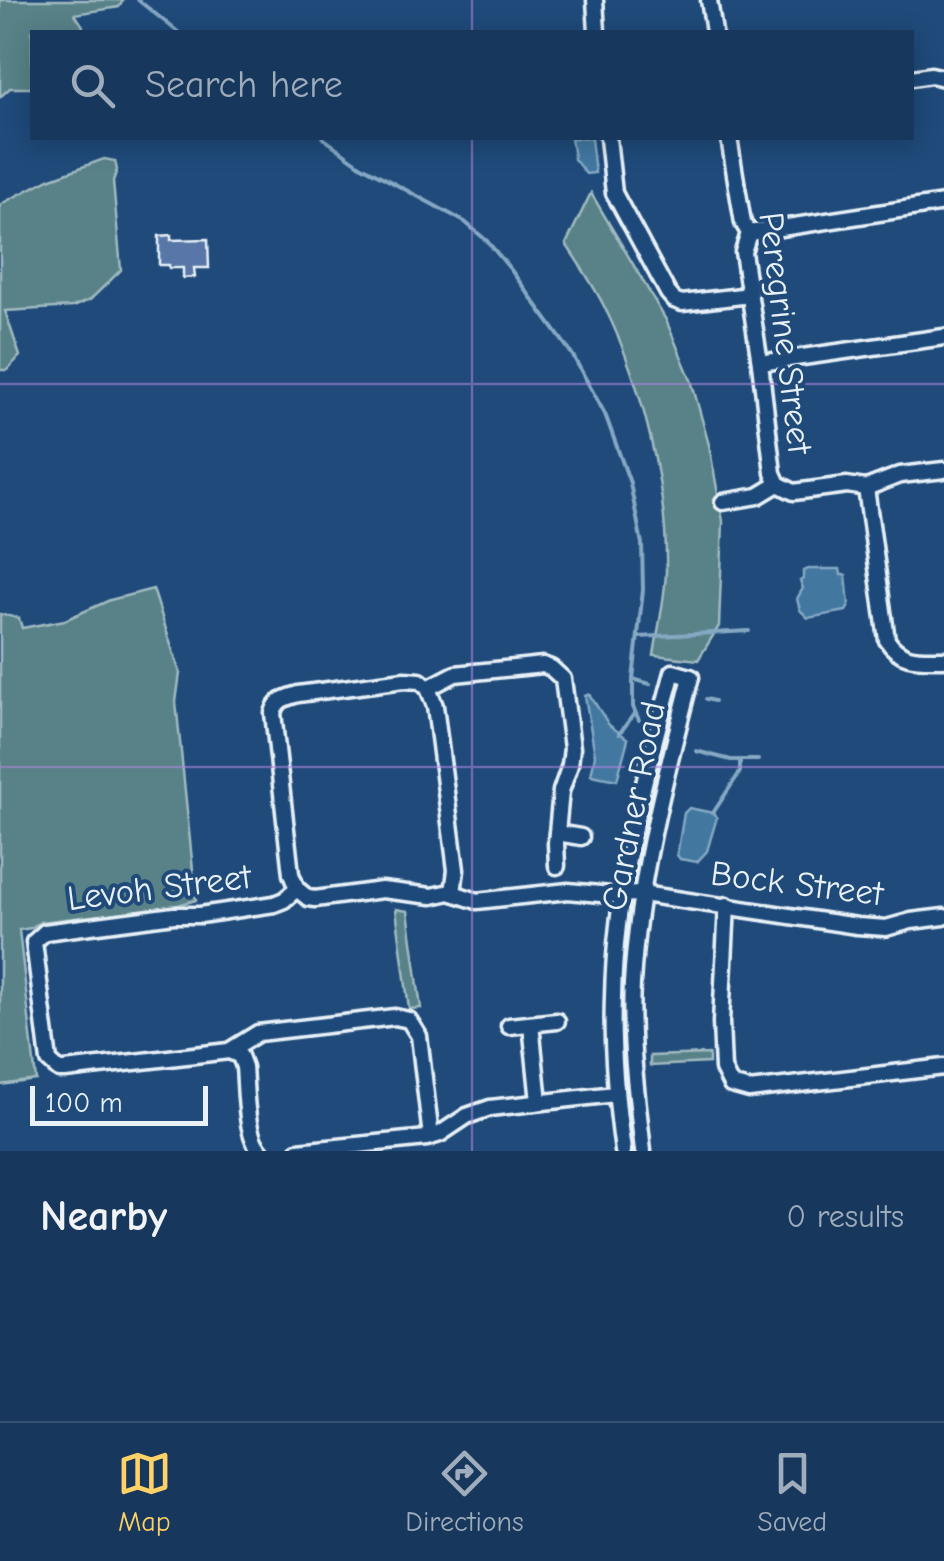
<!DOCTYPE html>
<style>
:root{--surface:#17385c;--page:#244365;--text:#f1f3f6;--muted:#9eacbb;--line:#365272;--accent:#ffd166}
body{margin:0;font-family:"Comic Neue",sans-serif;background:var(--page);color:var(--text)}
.scale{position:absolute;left:30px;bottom:25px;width:178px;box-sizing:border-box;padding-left:10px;border:5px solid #e8f1f8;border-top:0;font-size:28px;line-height:35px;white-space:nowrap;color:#e8f1f8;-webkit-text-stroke:8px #1f4a7a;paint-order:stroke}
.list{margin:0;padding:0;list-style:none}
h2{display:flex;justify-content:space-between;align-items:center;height:130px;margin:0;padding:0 40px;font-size:42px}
h2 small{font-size:32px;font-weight:400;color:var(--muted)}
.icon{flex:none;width:55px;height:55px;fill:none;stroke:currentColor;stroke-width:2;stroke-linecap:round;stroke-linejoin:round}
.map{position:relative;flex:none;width:944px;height:1151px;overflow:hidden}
.search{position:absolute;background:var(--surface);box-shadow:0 5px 25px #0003;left:30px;right:30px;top:30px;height:110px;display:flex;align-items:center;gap:25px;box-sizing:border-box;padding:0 35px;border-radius:0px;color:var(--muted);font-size:38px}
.sheet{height:270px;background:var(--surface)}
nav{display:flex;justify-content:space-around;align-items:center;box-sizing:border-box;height:140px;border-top:2px solid var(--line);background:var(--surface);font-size:28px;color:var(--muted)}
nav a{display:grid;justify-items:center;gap:5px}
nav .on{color:var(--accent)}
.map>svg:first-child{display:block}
.green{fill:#588288;stroke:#a0bac0;stroke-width:2.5}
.water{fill:#4378a0;stroke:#85a8c3;stroke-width:2.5}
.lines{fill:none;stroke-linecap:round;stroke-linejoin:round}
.stream{stroke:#85a8c3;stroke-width:4}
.building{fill:#5876a7;stroke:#e8f1f8;stroke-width:2.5}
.minor-casing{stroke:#e8f1f8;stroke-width:21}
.minor{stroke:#1f4a7a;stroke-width:14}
.grid{fill:none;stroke:#ac85d9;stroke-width:2.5;stroke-opacity:0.55}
.labels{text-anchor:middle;stroke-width:8;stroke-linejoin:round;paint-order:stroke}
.street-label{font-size:35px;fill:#e8f1f8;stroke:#1f4a7a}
</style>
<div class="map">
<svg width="944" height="1151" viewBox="0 0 944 1151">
<rect width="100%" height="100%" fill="#1f4a7a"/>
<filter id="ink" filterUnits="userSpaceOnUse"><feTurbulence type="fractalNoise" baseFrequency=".01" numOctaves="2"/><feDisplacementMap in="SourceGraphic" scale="20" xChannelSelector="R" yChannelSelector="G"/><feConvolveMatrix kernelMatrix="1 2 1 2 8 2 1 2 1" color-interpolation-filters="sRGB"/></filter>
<g filter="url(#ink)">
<!-- green -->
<g class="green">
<polygon points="0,0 123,0 119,7 75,14 83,26 80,32 32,32 32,88 10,88 0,97"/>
<polygon points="104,159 115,161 117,170 113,181 121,270 90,300 73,307 5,311 20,356 7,370 0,370 0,206 3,203 49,179"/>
<path d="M591,193L666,320L691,380L709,445L723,521L719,626L698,660L654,655C658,628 665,599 666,571C668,488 642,384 606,310C595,287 580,265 566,244Z"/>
<polygon points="153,589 180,673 176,702 196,900 171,907 40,922 31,928 19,930 36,1080 0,1085 0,614 19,618 22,628 65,620 110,600"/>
<polygon points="396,909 408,911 421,1008 409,1009"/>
<polygon points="709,1054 709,1063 650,1066 650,1056"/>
</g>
<!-- water -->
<g class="water">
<polygon points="571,138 591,138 595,173 586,174 574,159"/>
<polygon points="809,569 840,569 841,575 846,575 849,606 846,611 808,618 800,610 797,599 803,588 800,581 803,579 803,571"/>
<polygon points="589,694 609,725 628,739 617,780 591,775 595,755 585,696"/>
<polygon points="689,808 713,813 717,817 707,851 697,862 680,859 677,855 684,813"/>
</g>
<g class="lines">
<!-- stream -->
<g class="stream">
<polyline points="138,0 178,32"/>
<polyline points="323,138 362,166 465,222 487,241 511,270 572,354 605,414 630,483 642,544 643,590 633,679 633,707 639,720"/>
<polyline points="639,637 749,631"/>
<polyline points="633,679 650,684"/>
<polyline points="706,699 714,701"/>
<polyline points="619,734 634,714"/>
<polyline points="696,751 731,760 758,760"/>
<polyline points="713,813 740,772 740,761"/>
</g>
</g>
<!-- building -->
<polygon class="building" points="171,235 171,240 208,239 209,268 194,268 195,277 183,278 183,268 169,268 169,265 159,265 159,236"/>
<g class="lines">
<!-- minor casing -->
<g class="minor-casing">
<g id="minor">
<polyline points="595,0 597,32"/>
<polyline points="709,0 714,32"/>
<polyline points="912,78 931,75 944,78"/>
<polyline points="608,138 614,193 668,293 674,300 682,303 750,295"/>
<polyline points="729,138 743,223 749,233 743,252 760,363 773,473 778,484 794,492 847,485 866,488 900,475 944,470"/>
<polyline points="749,233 944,203"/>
<polyline points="760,363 944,337"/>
<path d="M866,488L887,640C901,662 920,659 944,659"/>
<polyline points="723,502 758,496 778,484"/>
<polyline points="428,688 455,674 543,665 551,668 563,679 572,748 570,765 561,791 556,843 557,866"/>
<polyline points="428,688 435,706 456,870 453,893"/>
<polyline points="557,833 581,837"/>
<polyline points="297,889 284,900 274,904 200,915 174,915 45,932 34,942 49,1061 59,1070 65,1070 229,1051 258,1033 395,1017 409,1020 419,1036 431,1137"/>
<polyline points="297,889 308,898 315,899 382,890 432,896 450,892 477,901 568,891 611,895 642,894 857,926 886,928 911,921 944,917"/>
<path d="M297,889L291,874L273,713C277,699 285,698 298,694L404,680L420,681L428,688"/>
<polyline points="727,905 721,1022 723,1069 731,1085 749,1090 944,1067"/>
<polyline points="531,1024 539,1102"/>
<polyline points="509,1026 557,1021"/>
<path d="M229,1051L240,1056L244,1067C246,1089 245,1137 261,1151"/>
<polyline points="298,1151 427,1138 440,1134 467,1116 490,1108 615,1094"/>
<path d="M623,1151C616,1100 611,1049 613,997C615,887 644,778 673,672L691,677C665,778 638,879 632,984C629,1040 637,1095 643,1151"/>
</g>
</g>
<!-- minor -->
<use href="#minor" class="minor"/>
</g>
</g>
<!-- grid -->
<path class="grid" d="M472,0V32M472,138V1151M0,384H944M0,767H944"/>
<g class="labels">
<!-- street labels -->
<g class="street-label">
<text transform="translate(786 333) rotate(83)" y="12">Peregrine Street</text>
<text transform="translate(633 806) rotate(-79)" y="12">Gardner Road</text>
<text transform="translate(797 883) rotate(7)" y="12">Bock Street</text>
<text transform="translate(159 887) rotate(-7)" y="12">Levoh Street</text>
</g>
</g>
</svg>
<div class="scale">100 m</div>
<div class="search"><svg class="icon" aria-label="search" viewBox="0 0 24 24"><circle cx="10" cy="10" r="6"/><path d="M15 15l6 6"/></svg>Search here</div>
</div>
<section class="sheet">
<h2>Nearby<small>0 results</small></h2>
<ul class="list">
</ul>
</section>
<nav>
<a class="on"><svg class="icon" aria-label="map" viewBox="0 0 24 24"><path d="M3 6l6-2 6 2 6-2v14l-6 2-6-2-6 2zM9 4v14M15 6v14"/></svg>Map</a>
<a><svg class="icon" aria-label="directions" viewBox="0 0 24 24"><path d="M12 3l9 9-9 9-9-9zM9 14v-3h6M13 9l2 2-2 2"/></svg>Directions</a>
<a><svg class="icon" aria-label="saved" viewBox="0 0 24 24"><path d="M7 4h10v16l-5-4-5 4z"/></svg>Saved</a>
</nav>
